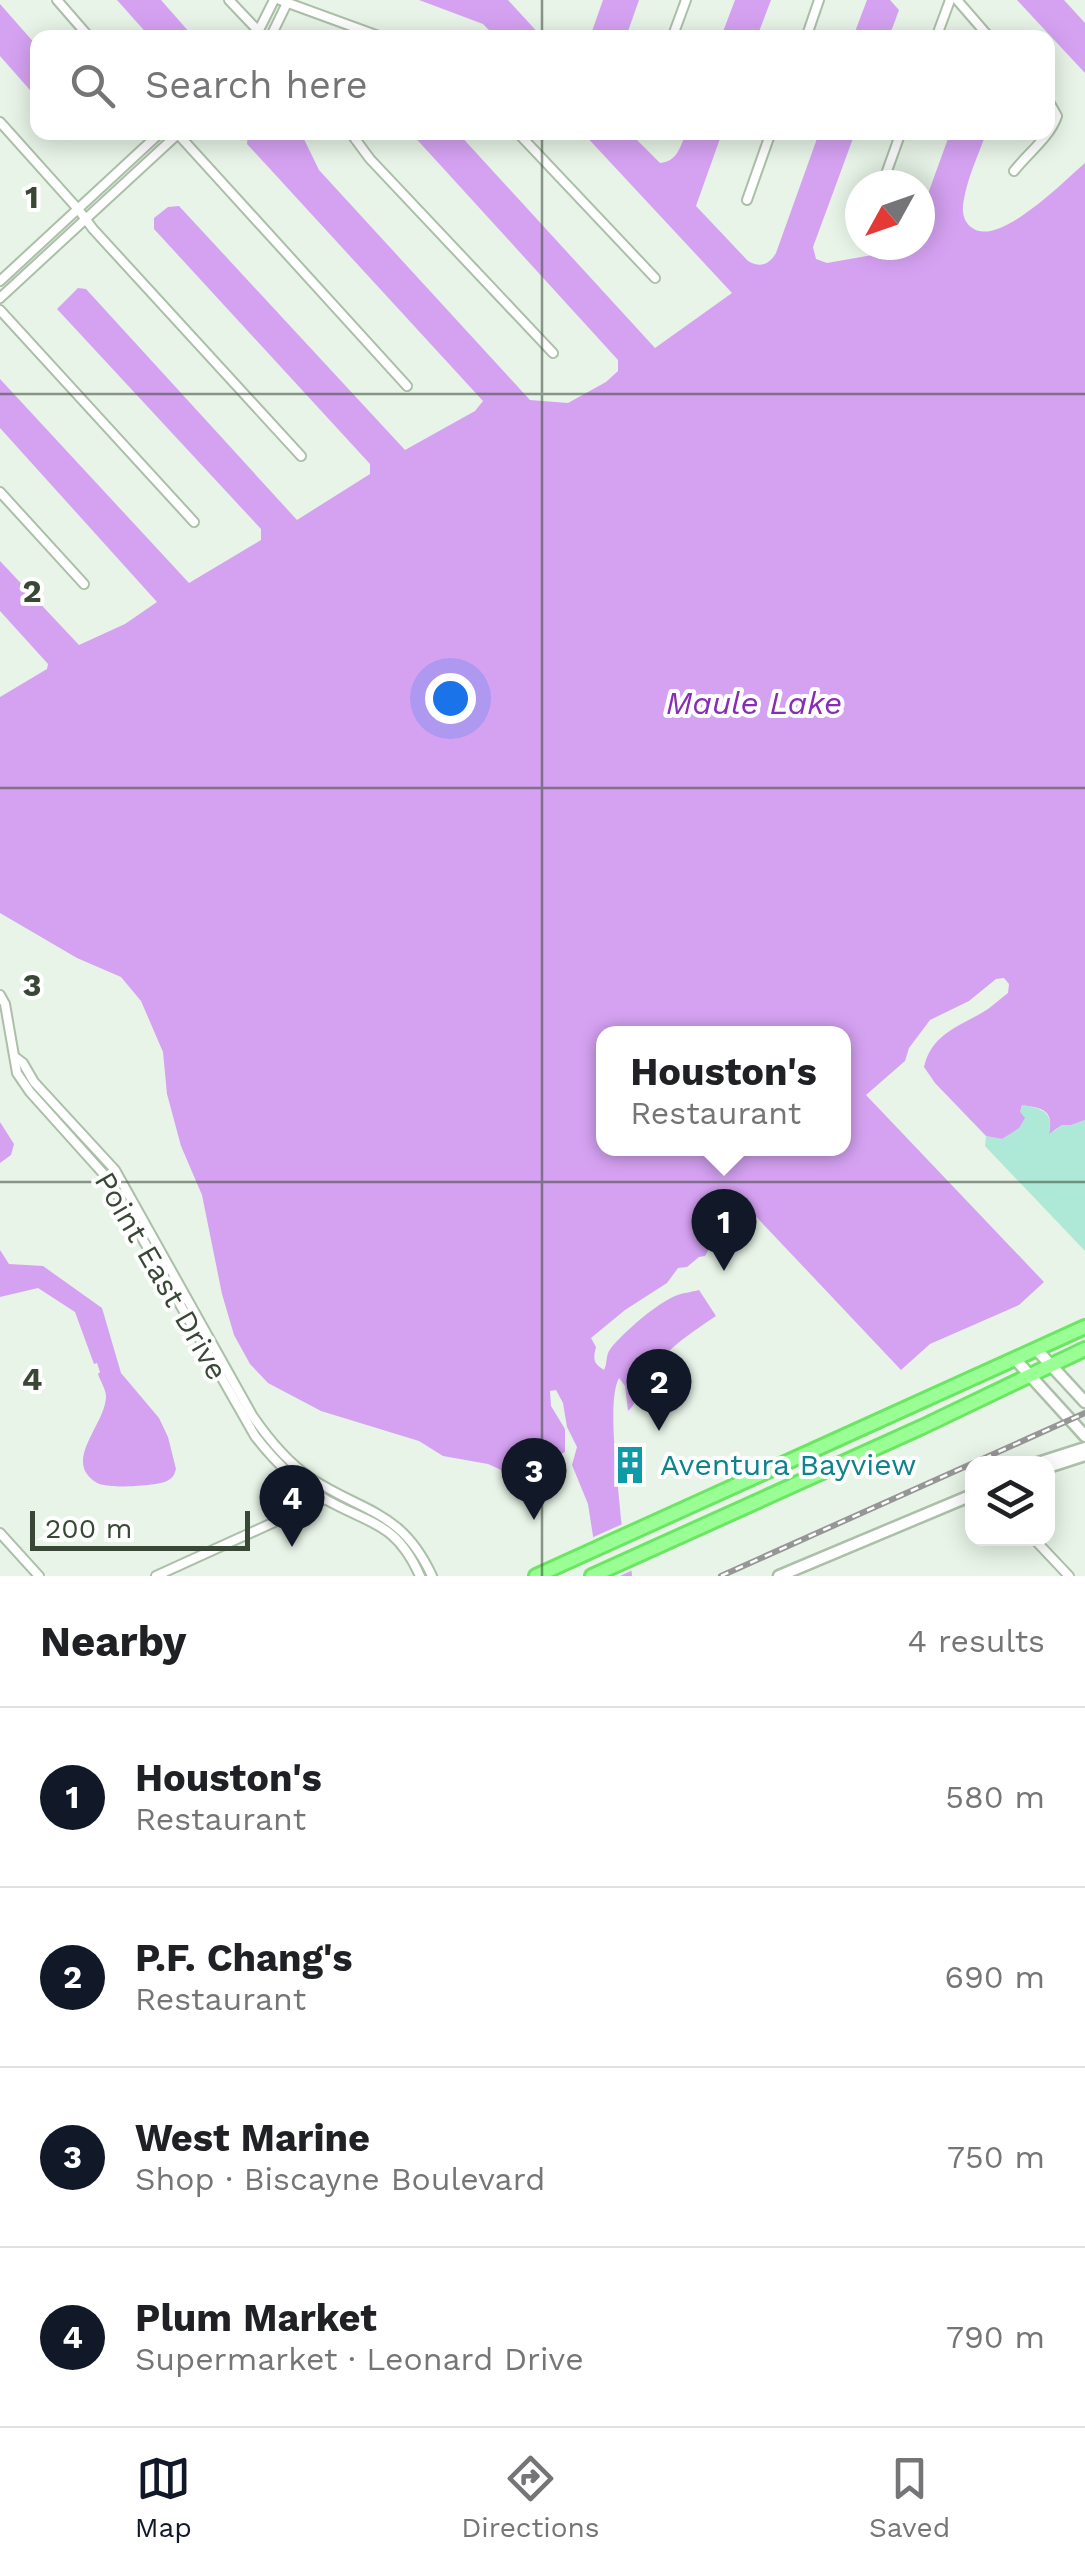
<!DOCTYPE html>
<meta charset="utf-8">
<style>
:root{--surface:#fff;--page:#f6f6f6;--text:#202124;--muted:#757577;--line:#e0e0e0;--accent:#111827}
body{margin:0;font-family:"Work Sans",sans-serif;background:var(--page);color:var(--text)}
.controls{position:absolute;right:30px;bottom:30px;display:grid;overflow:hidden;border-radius:20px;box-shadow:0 5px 25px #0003}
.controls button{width:90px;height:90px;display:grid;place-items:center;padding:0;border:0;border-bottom:2px solid var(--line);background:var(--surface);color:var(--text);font:50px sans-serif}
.compass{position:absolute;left:845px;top:170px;width:90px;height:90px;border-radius:50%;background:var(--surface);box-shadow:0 5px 25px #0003;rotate:230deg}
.scale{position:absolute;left:30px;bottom:25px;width:220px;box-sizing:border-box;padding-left:10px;border:5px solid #384736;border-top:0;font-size:28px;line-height:35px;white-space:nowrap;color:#384736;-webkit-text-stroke:8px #fff;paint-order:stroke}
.you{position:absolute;left:450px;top:698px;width:35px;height:35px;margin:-25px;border:8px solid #fff;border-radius:50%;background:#1a73e8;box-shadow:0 0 0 15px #1a73e833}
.badge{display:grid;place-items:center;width:65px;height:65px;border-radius:50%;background:var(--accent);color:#fff;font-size:32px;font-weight:700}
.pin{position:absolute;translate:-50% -82px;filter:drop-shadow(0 2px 5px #0008)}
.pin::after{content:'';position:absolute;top:52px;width:35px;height:30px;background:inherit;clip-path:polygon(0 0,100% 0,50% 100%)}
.popup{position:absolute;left:596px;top:1026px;width:255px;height:130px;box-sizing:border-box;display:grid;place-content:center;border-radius:20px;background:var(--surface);filter:drop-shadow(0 2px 8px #0005);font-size:32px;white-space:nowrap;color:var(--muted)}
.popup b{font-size:38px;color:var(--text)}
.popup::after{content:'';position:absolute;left:50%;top:100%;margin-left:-20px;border:20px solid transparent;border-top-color:var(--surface)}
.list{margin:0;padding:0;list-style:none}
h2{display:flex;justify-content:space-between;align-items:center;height:130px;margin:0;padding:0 40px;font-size:42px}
h2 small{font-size:32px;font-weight:400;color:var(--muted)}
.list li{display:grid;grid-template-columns:65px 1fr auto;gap:30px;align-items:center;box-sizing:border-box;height:180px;padding:0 40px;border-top:2px solid var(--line)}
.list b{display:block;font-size:38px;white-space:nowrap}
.list p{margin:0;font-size:32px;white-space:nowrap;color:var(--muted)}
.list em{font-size:32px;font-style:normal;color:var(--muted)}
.icon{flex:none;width:55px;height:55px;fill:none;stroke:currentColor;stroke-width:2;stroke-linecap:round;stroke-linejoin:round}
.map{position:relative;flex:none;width:1085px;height:1576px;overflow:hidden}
.search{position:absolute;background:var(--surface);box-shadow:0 5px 25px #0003;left:30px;right:30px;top:30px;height:110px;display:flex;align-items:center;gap:25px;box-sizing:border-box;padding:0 35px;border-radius:20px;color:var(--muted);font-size:38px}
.sheet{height:850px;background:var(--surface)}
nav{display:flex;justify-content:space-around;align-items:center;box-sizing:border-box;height:140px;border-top:2px solid var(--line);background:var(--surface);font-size:28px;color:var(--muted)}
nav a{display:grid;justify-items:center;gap:5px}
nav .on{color:var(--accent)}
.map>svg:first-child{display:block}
.green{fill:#aee9d7}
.water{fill:#d5a2f2;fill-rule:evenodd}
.pier{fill:#e7f4e7}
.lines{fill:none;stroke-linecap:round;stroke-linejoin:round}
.minor-casing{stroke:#abbfa9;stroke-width:12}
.tertiary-casing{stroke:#abbfa9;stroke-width:15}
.primary-casing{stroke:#6be662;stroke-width:18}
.minor{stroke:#fff;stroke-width:8}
.tertiary{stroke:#fff;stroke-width:10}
.primary{stroke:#99ff94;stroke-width:12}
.rail-casing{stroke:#969696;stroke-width:6}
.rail{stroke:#fff;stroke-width:2.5;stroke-dasharray:8;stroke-linecap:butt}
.grid{fill:none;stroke:#384736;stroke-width:2.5;stroke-opacity:0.55}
.labels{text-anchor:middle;stroke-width:8;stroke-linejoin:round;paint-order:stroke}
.street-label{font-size:30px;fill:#384736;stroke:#fff}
.culture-label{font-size:30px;fill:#0d838f;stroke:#fff;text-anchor:start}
.water-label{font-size:32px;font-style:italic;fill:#872cb5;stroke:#fff}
.grid-label{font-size:32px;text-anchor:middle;font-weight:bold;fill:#384736;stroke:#fff;stroke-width:8;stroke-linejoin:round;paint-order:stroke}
</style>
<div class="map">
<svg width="1085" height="1576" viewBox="0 0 1085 1576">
<rect width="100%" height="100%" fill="#e7f4e7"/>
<!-- green -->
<path class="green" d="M1022,1105C1040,1108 1054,1111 1049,1133L1056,1130L1062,1125H1071L1085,1120V1251L985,1146L986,1136L1002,1139L1020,1112Z"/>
<!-- water -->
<g class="water">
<polygon points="117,0 161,0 190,33 190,37 150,37"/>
<polygon points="419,0 508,0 542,37 496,37 483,24"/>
<polygon points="603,0 639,0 626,37 590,37"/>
<polygon points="735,0 771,0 757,37 721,37"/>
<polygon points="867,0 890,0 899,10 889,37 853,37"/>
<polygon points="1017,0 1064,0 1085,23 1085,73"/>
<polygon points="0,4 37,46 37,98 0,56"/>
<path d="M248,133H301L319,170L530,400L568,403L606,382L618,371V360L411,133H458L655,348L732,293L583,133H630L660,163C678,161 680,147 686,133H722L696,206L748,261C760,268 769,265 776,253L819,133H855L813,247L816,259L827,263L907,249L909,245H920V216L950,133H986C979,154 968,176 964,199C962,209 962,220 971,227C997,250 1065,180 1085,163V1120L1071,1125H1062L1049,1134C1054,1110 1043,1108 1022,1105L1020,1112L1025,1118L1019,1128L1002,1139L986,1136L935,1083L924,1067C932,1032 962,1026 988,1009C995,1004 1001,998 1008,993L1009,984L1004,978L996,979L969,1001L930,1020L909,1048L905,1061L866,1095L1044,1282L1019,1305L930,1344L901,1370L747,1207L718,1233L705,1256L699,1257L687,1267L678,1268L667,1283L625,1310L591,1338L596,1347C593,1359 593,1363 604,1370C608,1362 605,1355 611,1348C624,1332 656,1304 675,1296C682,1293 692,1292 699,1290L716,1316C685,1337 664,1350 644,1383C638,1394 637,1403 628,1411L625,1386L619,1378C606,1402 619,1488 621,1520C624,1539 631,1556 632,1576H607L595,1549L588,1504L572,1465L577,1447L567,1427L563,1403L556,1390L550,1391L551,1406L565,1429V1452L550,1461L533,1456L518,1471L510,1474L488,1464L443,1456L419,1441L321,1411L268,1383L250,1364L234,1335L222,1294L202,1195L181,1146L167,1094L163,1052L141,1001L121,977L77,958L0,913V697L47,669L48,664L0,611V561L79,645L125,624L157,602L0,428V379L189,583L261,540V529L57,309L78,288L86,289L297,520L370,474V464L154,229V218L168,207L179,206L405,450L475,411L483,401L247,144ZM604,1034H844V1148H604Z"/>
<polygon points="0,1122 14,1144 11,1155 0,1163"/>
<path d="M0,1250L9,1264L43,1266L102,1308L121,1373L159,1418L168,1437L176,1469C174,1475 174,1477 167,1481C157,1486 115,1488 104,1485C96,1484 89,1478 85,1471C75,1449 106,1420 106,1396C106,1390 100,1380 98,1374L100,1372L97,1363L94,1364L75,1312L38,1288L0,1297Z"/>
</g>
<!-- pier -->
<polygon class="pier" points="627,1522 637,1568 620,1576 601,1576 590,1551 589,1539"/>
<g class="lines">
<!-- minor casing -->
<g class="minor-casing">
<g id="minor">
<polyline points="57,0 90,38"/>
<polyline points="229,0 265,38"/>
<polyline points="280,0 384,38"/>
<polyline points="957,0 990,38"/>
<polyline points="255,38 274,0"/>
<polyline points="270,38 288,1"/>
<polyline points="672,38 686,0"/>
<polyline points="806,38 819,0"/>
<polyline points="936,38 950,0"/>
<polyline points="0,122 78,209 93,229 301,456"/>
<polyline points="176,132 407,386"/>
<polyline points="350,132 370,159 553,353"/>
<polyline points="517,132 655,278"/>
<path d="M1014,171C1028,153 1050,137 1057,116L1048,100"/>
<polyline points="882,185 901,132"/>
<polyline points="747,200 771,132"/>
<polyline points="0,281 161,132"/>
<polyline points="0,298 180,132"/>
<polyline points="0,310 194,522"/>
<polyline points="0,492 84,584"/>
<path d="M0,995L5,1004L17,1073L30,1092L109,1180L255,1436C274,1461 298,1484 325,1499C371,1525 396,1522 420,1576"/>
<path d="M15,1057L23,1063L34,1082L115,1170L252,1415C269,1440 287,1462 312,1479C365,1513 402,1511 432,1576"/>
<polyline points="0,1533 39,1576"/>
<polyline points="1034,1539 1069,1576"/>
<polyline points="156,1576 325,1499"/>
</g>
</g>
<!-- tertiary casing -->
<g class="tertiary-casing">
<g id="tertiary">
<polyline points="1037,1350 1085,1402"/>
<polyline points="1016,1360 1085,1436"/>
<polyline points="1035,1464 1085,1448"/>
<polyline points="1048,1467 1085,1455"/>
<polyline points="779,1576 972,1495"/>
</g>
</g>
<!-- primary casing -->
<g class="primary-casing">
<g id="primary">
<polyline points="536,1576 1085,1327"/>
<polyline points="592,1576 922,1427 1085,1349"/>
</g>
</g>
<!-- minor -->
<use href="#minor" class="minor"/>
<!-- tertiary -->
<use href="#tertiary" class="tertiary"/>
<!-- primary -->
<use href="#primary" class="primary"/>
<!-- rail casing -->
<g class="rail-casing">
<polyline id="rail" points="721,1576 1085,1413"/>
</g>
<!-- rail -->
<use href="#rail" class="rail"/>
</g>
<!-- grid -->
<path class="grid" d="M542,0V38M542,132V1576M0,394H1085M0,788H1085M0,1182H1085"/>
<!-- icons -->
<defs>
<g id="building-bare" transform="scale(3)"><path d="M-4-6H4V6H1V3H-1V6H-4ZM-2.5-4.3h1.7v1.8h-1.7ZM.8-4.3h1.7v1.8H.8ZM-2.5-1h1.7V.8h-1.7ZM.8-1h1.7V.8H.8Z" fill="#0f9aa8" stroke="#fff" stroke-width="2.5" paint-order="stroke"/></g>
</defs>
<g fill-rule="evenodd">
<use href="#building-bare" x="630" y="1465"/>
</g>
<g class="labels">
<!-- street labels -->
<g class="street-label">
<text transform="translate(161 1276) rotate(60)" y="10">Point East Drive</text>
</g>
<!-- culture labels -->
<g class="culture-label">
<text x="660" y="1475">Aventura Bayview</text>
</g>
<!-- water labels -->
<g class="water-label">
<text x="754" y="714">Maule Lake</text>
</g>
</g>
<g class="grid-label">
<text x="32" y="208">1</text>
<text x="32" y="602">2</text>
<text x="32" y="996">3</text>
<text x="32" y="1390">4</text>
</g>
</svg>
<div class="controls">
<button><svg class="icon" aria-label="layers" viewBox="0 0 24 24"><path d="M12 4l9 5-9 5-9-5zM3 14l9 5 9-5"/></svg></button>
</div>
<svg class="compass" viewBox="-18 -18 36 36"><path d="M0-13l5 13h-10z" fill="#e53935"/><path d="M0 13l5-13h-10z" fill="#757577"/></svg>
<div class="scale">200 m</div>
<div class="you"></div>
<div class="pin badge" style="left:724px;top:1271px">1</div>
<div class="popup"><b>Houston's</b>Restaurant</div>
<div class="pin badge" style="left:659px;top:1431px">2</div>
<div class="pin badge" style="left:534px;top:1520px">3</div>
<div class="pin badge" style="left:292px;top:1547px">4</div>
<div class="search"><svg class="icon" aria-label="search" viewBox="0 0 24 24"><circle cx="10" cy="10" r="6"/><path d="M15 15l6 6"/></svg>Search here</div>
</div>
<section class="sheet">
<h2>Nearby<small>4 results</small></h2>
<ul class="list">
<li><span class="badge">1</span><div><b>Houston's</b><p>Restaurant</p></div><em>580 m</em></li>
<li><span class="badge">2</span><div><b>P.F. Chang's</b><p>Restaurant</p></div><em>690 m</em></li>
<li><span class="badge">3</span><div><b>West Marine</b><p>Shop · Biscayne Boulevard</p></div><em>750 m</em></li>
<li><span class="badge">4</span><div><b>Plum Market</b><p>Supermarket · Leonard Drive</p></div><em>790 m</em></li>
</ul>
</section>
<nav>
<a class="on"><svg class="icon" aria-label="map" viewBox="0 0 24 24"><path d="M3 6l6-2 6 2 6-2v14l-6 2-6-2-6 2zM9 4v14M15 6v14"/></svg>Map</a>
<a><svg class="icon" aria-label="directions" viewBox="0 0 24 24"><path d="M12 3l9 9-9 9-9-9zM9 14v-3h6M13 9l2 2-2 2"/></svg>Directions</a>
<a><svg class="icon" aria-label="saved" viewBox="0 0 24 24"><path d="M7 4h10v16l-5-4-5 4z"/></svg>Saved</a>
</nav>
